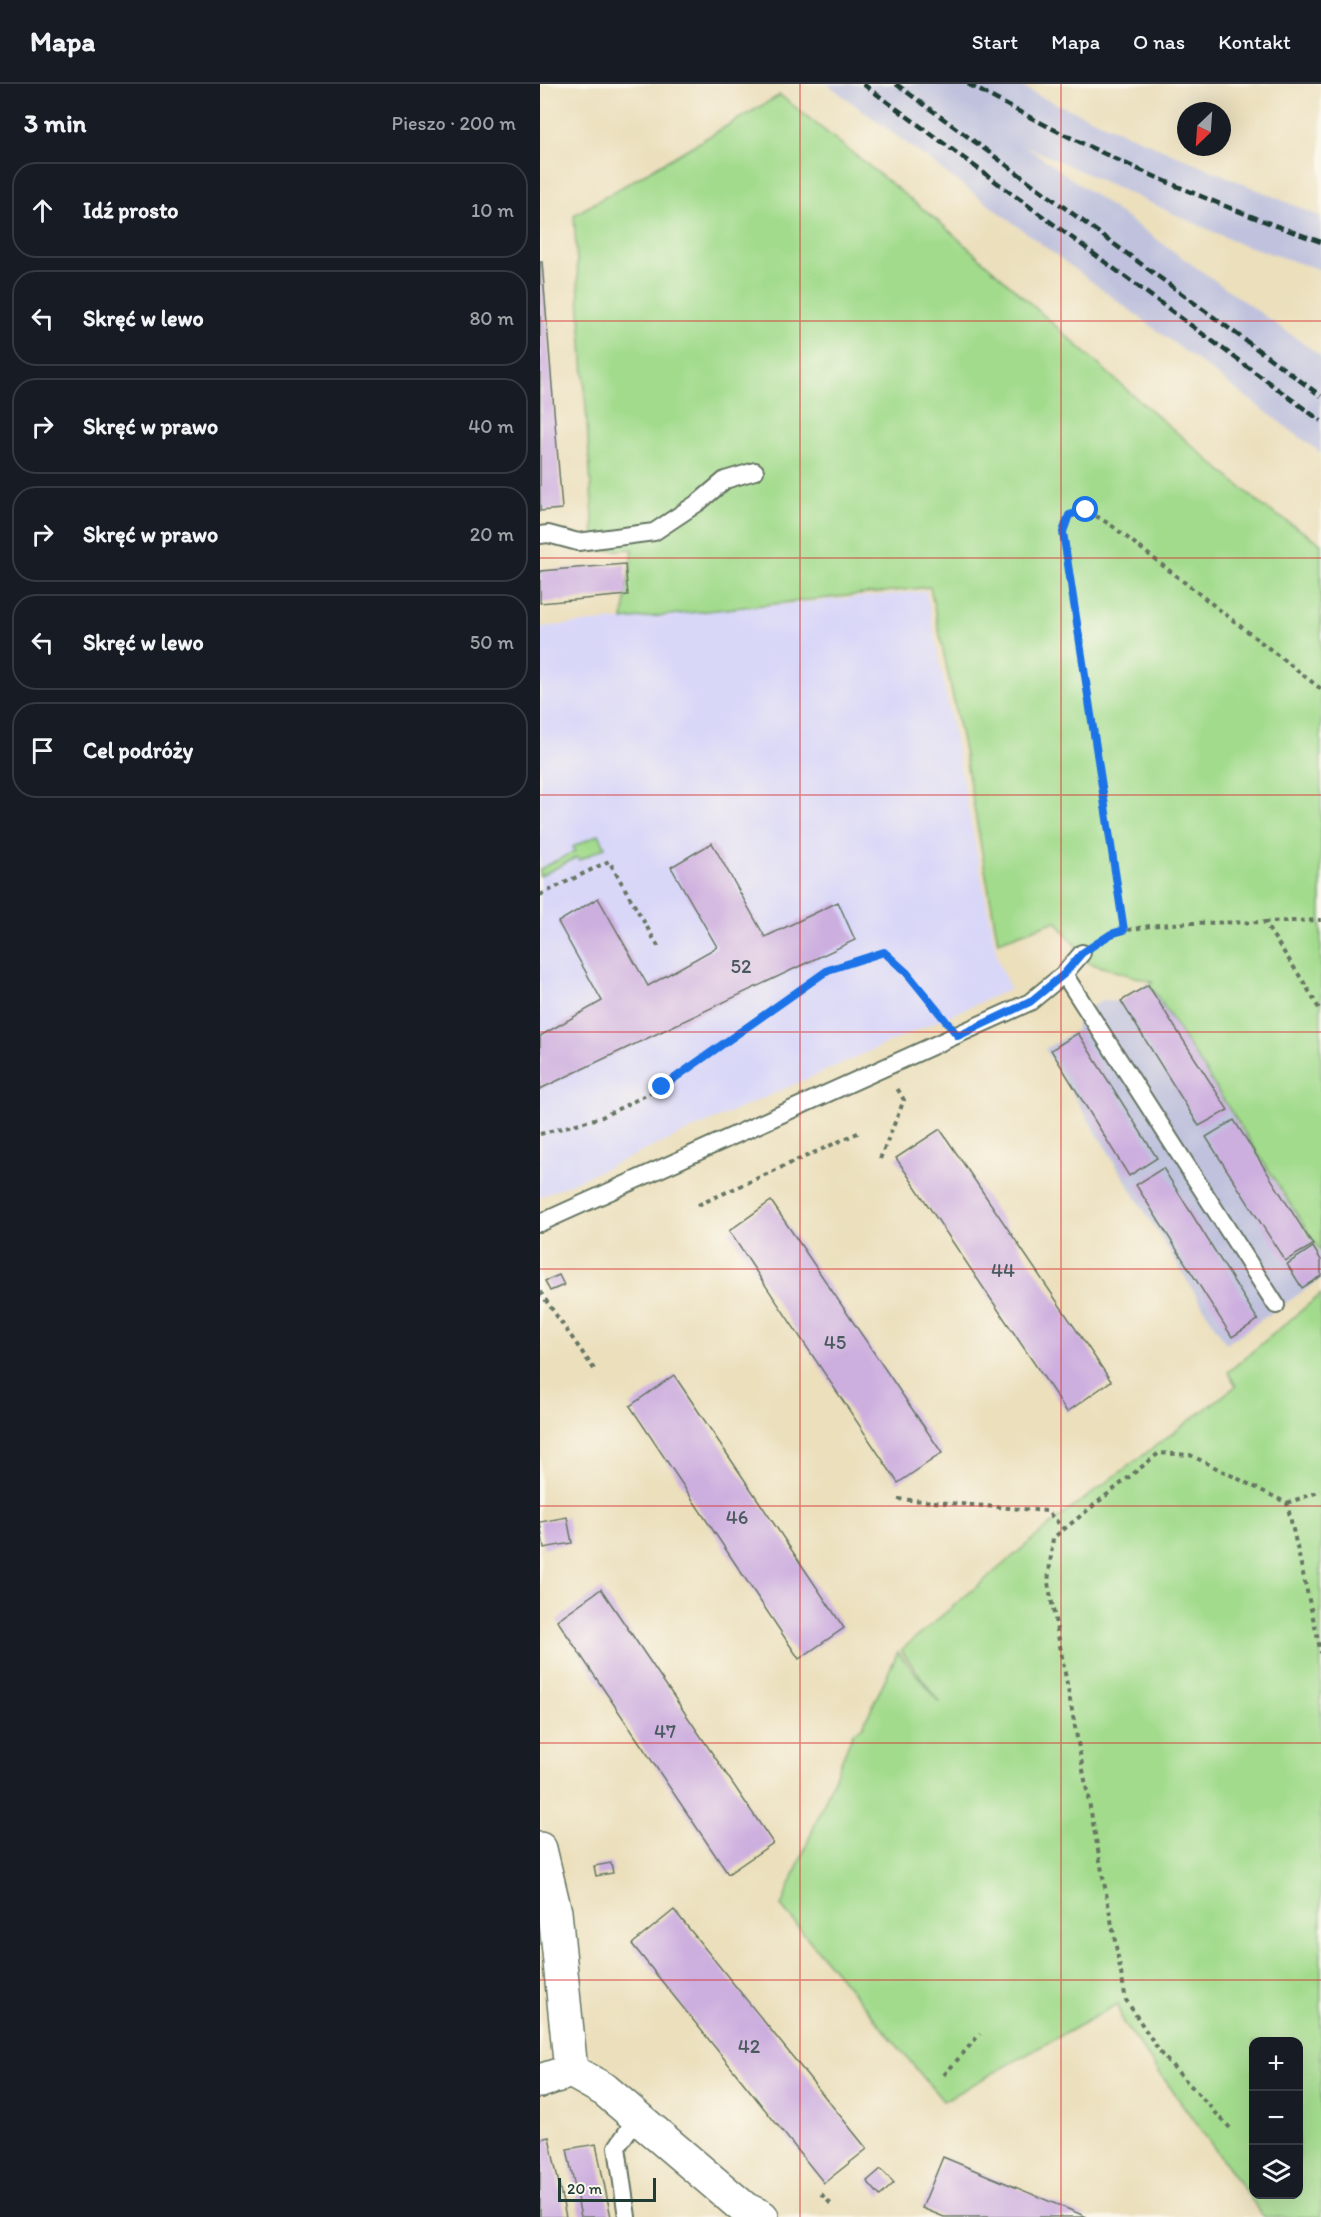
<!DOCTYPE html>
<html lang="pl">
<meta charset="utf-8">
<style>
:root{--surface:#171b24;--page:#20242c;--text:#f1f3f6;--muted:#9ea1a6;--line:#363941}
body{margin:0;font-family:Itim,sans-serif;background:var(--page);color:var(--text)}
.controls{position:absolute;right:18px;bottom:18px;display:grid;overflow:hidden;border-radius:12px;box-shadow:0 6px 24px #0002}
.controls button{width:54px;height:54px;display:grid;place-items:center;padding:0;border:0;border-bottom:2px solid var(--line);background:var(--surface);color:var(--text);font:30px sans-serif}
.compass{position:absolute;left:637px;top:18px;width:54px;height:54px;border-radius:50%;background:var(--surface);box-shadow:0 6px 24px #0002;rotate:205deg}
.scale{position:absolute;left:18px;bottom:15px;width:98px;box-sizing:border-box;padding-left:6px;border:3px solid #1f3d34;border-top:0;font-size:16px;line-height:21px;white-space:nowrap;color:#1f3d34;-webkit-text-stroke:4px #fbf7ec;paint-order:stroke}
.stop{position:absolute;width:18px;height:18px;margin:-14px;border:4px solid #1a73e8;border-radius:50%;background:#fff}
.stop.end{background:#1a73e8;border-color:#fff;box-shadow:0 2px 6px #0008}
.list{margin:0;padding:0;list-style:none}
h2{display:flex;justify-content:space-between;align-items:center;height:78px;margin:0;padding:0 24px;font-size:26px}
h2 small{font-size:20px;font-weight:400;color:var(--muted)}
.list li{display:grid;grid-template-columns:39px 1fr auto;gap:18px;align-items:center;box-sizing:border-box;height:96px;margin:0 12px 12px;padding:0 12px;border:2px solid var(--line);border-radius:24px}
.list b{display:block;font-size:22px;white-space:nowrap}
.list em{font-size:20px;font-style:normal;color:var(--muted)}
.icon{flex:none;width:33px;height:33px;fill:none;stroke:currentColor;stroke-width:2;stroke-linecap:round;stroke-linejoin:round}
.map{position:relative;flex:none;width:781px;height:2133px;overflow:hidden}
header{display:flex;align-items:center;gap:36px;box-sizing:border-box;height:84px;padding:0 30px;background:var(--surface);border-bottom:2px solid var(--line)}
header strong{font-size:28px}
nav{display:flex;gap:33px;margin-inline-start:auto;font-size:21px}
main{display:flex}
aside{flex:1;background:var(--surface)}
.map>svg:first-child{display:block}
.built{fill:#d9d7f8}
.industrial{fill:#c0c2dd}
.green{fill:#a3db8d;stroke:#618c60;stroke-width:1.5;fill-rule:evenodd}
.building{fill:#cdafdf}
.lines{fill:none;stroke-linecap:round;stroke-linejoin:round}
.service-casing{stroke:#667664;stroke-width:20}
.minor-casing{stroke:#667664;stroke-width:36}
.path{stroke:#667664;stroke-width:4;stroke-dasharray:4.5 4.5;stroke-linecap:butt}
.service{stroke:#fff;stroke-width:16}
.minor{stroke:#fff;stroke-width:33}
.rail{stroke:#1f3d34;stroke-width:4.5;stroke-dasharray:9 4.5;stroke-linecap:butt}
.route{stroke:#1a73e8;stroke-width:8}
.grid{fill:none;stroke:#d62828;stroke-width:1.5;stroke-opacity:0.55}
.labels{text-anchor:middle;stroke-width:4.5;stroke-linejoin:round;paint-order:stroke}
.number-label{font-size:20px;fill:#4a5a5f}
</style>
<header>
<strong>Mapa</strong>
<nav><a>Start</a><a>Mapa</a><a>O nas</a><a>Kontakt</a></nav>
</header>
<main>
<aside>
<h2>3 min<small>Pieszo · 200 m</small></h2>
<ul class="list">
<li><svg class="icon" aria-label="ahead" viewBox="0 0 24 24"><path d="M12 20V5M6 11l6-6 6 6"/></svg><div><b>Idź prosto</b></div><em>10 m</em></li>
<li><svg class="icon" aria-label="left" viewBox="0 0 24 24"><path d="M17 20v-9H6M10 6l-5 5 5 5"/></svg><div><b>Skręć w lewo</b></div><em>80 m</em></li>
<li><svg class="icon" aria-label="right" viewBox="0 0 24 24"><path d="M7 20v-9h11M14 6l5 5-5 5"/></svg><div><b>Skręć w prawo</b></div><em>40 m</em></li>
<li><svg class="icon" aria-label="right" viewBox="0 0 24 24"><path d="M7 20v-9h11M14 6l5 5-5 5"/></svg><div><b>Skręć w prawo</b></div><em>20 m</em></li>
<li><svg class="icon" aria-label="left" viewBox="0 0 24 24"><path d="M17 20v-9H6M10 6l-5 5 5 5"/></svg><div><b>Skręć w lewo</b></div><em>50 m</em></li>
<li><svg class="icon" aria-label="arrive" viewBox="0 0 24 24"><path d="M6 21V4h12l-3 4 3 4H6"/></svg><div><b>Cel podróży</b></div></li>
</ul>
</aside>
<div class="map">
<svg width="781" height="2133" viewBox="0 0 781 2133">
<rect width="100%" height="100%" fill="#fbf7ec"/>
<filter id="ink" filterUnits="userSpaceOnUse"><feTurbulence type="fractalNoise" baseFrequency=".0167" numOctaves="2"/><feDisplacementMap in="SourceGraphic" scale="12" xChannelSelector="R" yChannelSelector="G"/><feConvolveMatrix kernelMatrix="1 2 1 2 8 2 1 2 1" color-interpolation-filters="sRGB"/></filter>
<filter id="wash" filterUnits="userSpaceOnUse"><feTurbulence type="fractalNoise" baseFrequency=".008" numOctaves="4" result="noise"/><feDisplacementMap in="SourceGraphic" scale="24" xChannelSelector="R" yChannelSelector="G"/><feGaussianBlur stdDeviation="1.35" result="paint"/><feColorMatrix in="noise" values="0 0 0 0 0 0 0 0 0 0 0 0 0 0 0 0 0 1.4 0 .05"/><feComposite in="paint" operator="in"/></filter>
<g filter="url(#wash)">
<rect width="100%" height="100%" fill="#ebdfbc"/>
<!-- built -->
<polygon class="built" points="386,507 458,877 470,905 0,1113 0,543"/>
<!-- industrial -->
<g class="industrial">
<polygon points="287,0 477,0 501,13 781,133 781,186 698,159 484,61 781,272 781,369"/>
<polygon points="608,899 781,1171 781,1195 686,1260 505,965 535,947 540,930 562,916 579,918"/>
</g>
<!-- green -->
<g class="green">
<polygon points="240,11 404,142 588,307 724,423 781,459 781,1168 610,901 613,898 549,879 516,837 458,858 424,667 390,503 83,536 93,465 55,467 34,131"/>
<polygon points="59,750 65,763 40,776 37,773 0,792 0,785 35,767 33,763"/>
<path d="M781,1210V2133H724L582,1937L578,1920L403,2017L241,1822L313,1649L323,1642L358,1568L400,1619L361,1566L516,1436L696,1302L688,1288ZM714,1958H758V2110H714Z"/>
</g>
<g id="blocks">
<!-- building -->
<g class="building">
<polygon points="0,178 2,178 22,425 0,427"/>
<polygon points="85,480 88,511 0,519 0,487"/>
<polygon points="172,759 225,853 298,818 315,856 0,1005 0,952 62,917 18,838 58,814 108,902 177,863 131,783"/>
<polygon points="608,901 688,1026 659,1042 581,917"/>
<polygon points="538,949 617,1074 589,1092 511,966"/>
<polygon points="694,1036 773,1161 745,1177 666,1053"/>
<polygon points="400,1045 571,1297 527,1328 356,1074"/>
<polygon points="623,1084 718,1236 692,1253 596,1101"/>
<polygon points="231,1117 402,1369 358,1399 189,1147"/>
<polygon points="773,1163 781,1176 781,1192 762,1204 747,1180"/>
<polygon points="19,1191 24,1201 10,1207 5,1197"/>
<polygon points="134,1291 304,1544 259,1575 90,1322"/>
<polygon points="27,1433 32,1459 4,1464 0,1438"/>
<polygon points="61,1505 233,1759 188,1790 17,1536"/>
<polygon points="71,1779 73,1789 56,1792 54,1782"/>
<polygon points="134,1826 327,2065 284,2099 92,1860"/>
<polygon points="9,2053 26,2133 0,2133 0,2055"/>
<polygon points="56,2060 71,2133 41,2133 27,2065"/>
<polygon points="403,2073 547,2133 404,2133 382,2124"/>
<polygon points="341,2085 354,2099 340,2112 327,2097"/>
</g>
</g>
</g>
<g filter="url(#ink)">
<use href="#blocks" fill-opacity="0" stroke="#667664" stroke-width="1.5"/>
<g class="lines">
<!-- service casing -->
<g class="service-casing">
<g id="service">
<polyline points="0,451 8,450 38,458 114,448 159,418 185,396 215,387"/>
<polyline points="524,890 736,1221"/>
<polyline points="0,1139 490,918 524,890 542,869"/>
<polyline points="87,2133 77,2063 97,2033"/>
</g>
</g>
<!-- minor casing -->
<g class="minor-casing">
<g id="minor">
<polyline points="0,1765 15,1828 31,1987"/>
<polyline points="0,1997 31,1987 65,2006 205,2125 222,2133"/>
</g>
</g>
<!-- path -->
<g class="path">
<polyline points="0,811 69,777 119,864"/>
<polyline points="724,838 781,836"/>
<polyline points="584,846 523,448 529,431 546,426 571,441 781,605"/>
<path d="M563,856C598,834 681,840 724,838L763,897L781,928"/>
<polyline points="0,1050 62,1033 122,1003 288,886 344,868 367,889 403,932"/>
<polyline points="340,1075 364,1016 357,1004"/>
<polyline points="158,1121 320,1048"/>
<polyline points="0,1208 54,1285"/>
<polyline points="358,1415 507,1427 524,1445"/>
<polyline points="747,1419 781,1407"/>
<polyline points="404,1991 440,1950"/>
<polyline points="690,2044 622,1971 586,1916 508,1498 513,1454 619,1369 650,1371 747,1419 781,1569"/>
<polyline points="281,2110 293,2122"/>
</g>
<!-- service -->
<use href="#service" class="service"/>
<!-- minor -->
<use href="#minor" class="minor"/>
<!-- rail -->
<g class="rail">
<polyline points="323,0 781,337"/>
<polyline points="356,0 781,312"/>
<path d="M428,0C541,63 659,115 781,158"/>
</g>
</g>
</g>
<g class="lines" filter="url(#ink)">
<!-- route -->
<polyline class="route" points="122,1003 288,886 344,868 367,889 418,952 490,918 524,890 542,869 571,850 584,846 523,448 529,431 546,426"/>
</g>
<!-- grid -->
<path class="grid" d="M260,0V2133M521,0V2133M0,237H781M0,474H781M0,711H781M0,948H781M0,1185H781M0,1422H781M0,1659H781M0,1896H781"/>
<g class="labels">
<!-- number labels -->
<g class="number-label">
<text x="201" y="889">52</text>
<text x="463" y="1193">44</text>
<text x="295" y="1265">45</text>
<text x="197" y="1440">46</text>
<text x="125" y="1654">47</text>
<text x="209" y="1969">42</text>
</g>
</g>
</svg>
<div class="controls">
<button>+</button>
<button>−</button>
<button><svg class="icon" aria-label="layers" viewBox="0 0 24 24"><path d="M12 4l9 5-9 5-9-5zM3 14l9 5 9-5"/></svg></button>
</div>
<svg class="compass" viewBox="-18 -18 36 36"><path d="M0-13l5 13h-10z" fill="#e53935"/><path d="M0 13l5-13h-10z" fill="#9ea1a6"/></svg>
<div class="scale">20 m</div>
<div class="stop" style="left:546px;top:426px"></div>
<div class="stop end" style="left:122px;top:1003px"></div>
</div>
</main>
